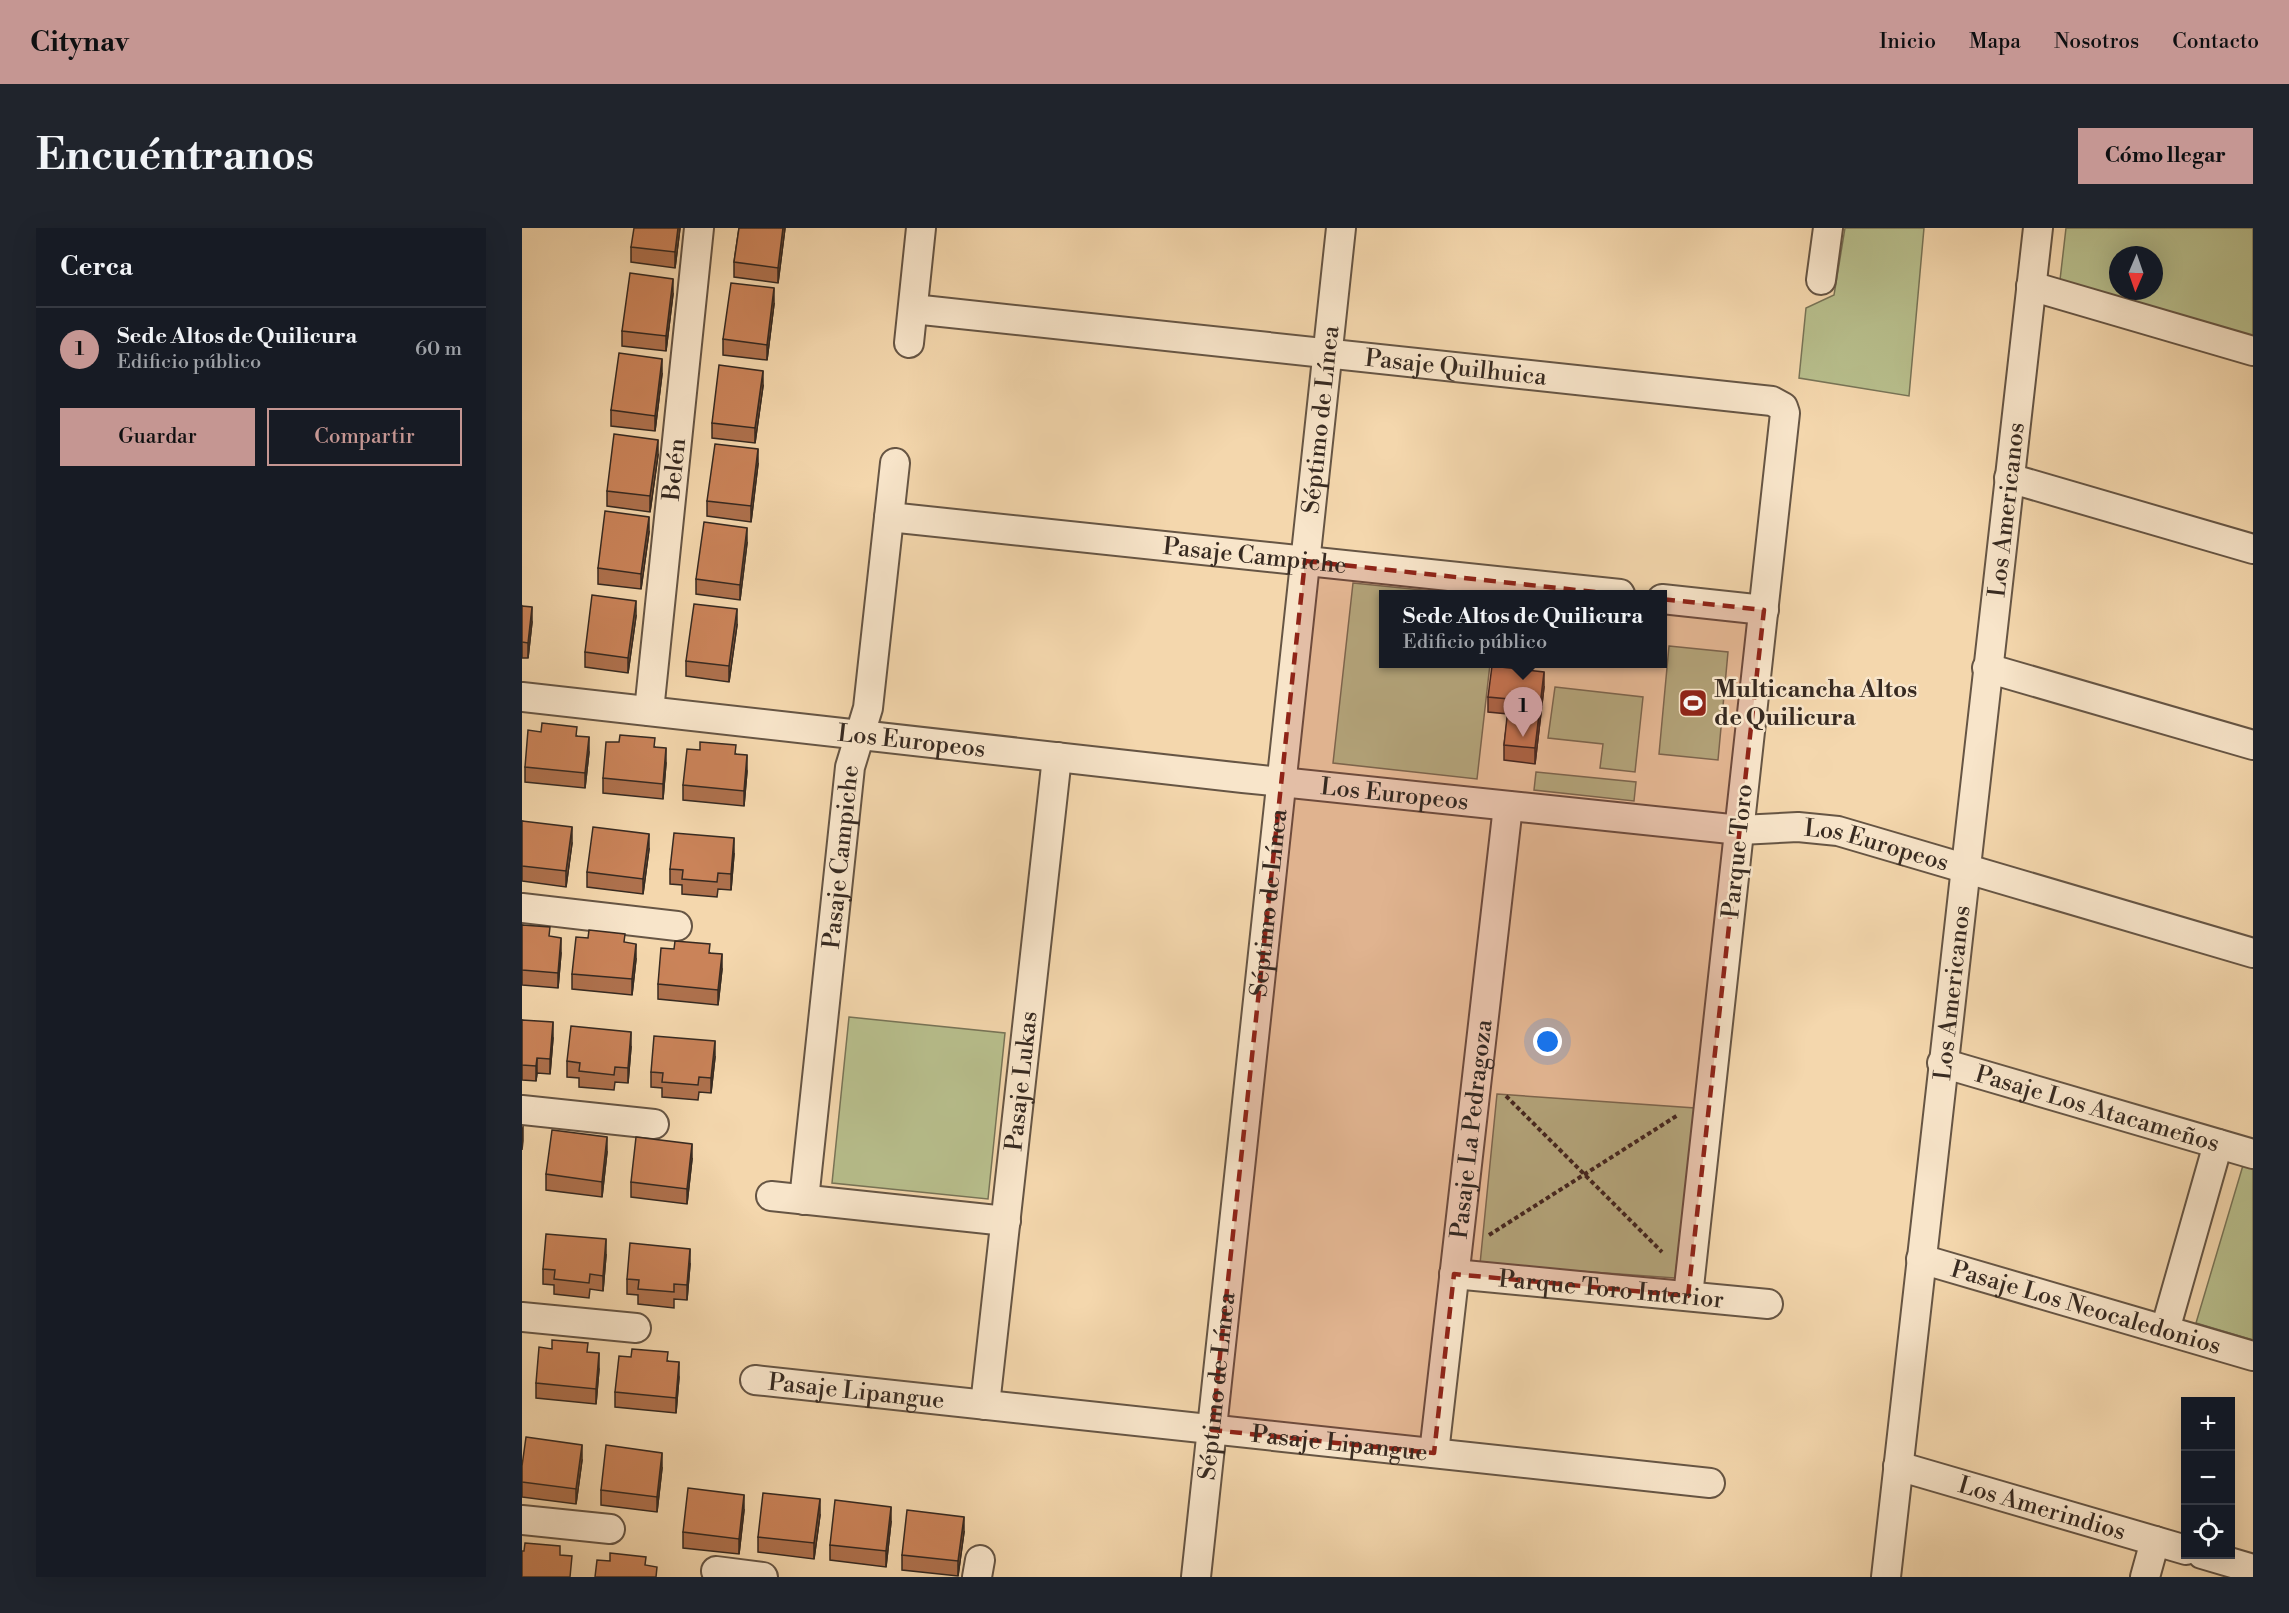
<!DOCTYPE html>
<html lang="es">
<meta charset="utf-8">
<style>
:root{--surface:#171b24;--page:#20242c;--text:#f1f3f6;--muted:#9ea1a6;--line:#363941;--accent:#c59692}
body{margin:0;font-family:"Libre Bodoni",serif;background:var(--page);color:var(--text)}
.controls{position:absolute;right:18px;bottom:18px;display:grid;overflow:hidden;border-radius:0px;box-shadow:0 6px 24px #0002}
.controls button{width:54px;height:54px;display:grid;place-items:center;padding:0;border:0;border-bottom:2px solid var(--line);background:var(--surface);color:var(--text);font:30px sans-serif}
.compass{position:absolute;left:1587px;top:18px;width:54px;height:54px;border-radius:50%;background:var(--surface);box-shadow:0 6px 24px #0002;rotate:182deg}
.you{position:absolute;left:1026px;top:814px;width:21px;height:21px;margin:-15px;border:4px solid #fff;border-radius:50%;background:#1a73e8;box-shadow:0 0 0 9px #1a73e833}
.badge{display:grid;place-items:center;width:39px;height:39px;border-radius:50%;background:var(--accent);color:#111;font-size:20px;font-weight:700}
.pin{position:absolute;translate:-50% -50px;filter:drop-shadow(0 2px 3px #0008)}
.pin::after{content:'';position:absolute;top:32px;width:21px;height:18px;background:inherit;clip-path:polygon(0 0,100% 0,50% 100%)}
.popup{position:absolute;left:857px;top:362px;width:288px;height:78px;box-sizing:border-box;display:grid;place-content:center;border-radius:0px;background:var(--surface);filter:drop-shadow(0 2px 4px #0005);font-size:20px;white-space:nowrap;color:var(--muted)}
.popup b{font-size:22px;color:var(--text)}
.popup::after{content:'';position:absolute;left:50%;top:100%;margin-left:-12px;border:12px solid transparent;border-top-color:var(--surface)}
.list{margin:0;padding:0;list-style:none}
h2{display:flex;justify-content:space-between;align-items:center;height:78px;margin:0;padding:0 24px;font-size:26px}
h2 small{font-size:20px;font-weight:400;color:var(--muted)}
.list li{display:grid;grid-template-columns:39px 1fr auto;gap:18px;align-items:center;box-sizing:border-box;height:84px;padding:0 24px;border-top:2px solid var(--line)}
.list b{display:block;font-size:22px;white-space:nowrap}
.list p{margin:0;font-size:20px;white-space:nowrap;color:var(--muted)}
.list em{font-size:20px;font-style:normal;color:var(--muted)}
.actions{display:flex;gap:12px;padding:18px 24px}
.actions a{flex:1;padding:14px 0;border:2px solid var(--accent);border-radius:0px;text-align:center;font-size:21px;color:var(--accent)}
.actions .main{background:var(--accent);color:#111}
.icon{flex:none;width:33px;height:33px;fill:none;stroke:currentColor;stroke-width:2;stroke-linecap:round;stroke-linejoin:round}
.map{position:relative;flex:none;width:1731px;height:1349px;overflow:hidden;border-radius:0px}
header{display:flex;align-items:center;gap:36px;box-sizing:border-box;height:84px;padding:0 30px;background:var(--accent);color:#111}
header strong{font-size:28px}
nav{display:flex;gap:33px;margin-inline-start:auto;font-size:21px}
.intro{display:flex;align-items:center;justify-content:space-between;box-sizing:border-box;height:144px;padding:0 36px}
h1{margin:0;font-size:42px}
.button{padding:15px 27px;border-radius:0px;background:var(--accent);color:#111;font-size:21px;font-weight:700}
main{display:flex;gap:36px;padding:0 36px}
aside{flex:1;background:var(--surface);border-radius:0px;box-shadow:0 6px 24px #0002}
.map>svg:first-child{display:block}
.green{fill:#b8bf8d;stroke:#787457;stroke-width:1.5;fill-rule:evenodd}
.lines{fill:none;stroke-linecap:round;stroke-linejoin:round}
.minor-casing{stroke:#654;stroke-width:32}
.path{stroke:#372a21;stroke-width:4;stroke-dasharray:4.5 3;stroke-linecap:butt}
.minor{stroke:#f8e5ca;stroke-width:28}
.wall{fill:#ae714d;stroke:#372a21;stroke-width:1.5}
.shaded-wall{fill:#8d5c3e;stroke:#372a21;stroke-width:1.5}
.building{fill:#ca8359;stroke:#372a21;stroke-width:1.5}
.marked{fill:#8f2418;fill-opacity:0.2;stroke:#8f2418;stroke-width:4.5;stroke-dasharray:12 8;stroke-linejoin:round}
.labels{text-anchor:middle;stroke-width:5;stroke-linejoin:round;paint-order:stroke}
.street-label{font-size:24px;fill:#372a21;stroke:#f8e5ca}
.poi-label{font-size:24px;font-weight:bold;fill:#372a21;stroke:#f8e5ca;text-anchor:start}
</style>
<header>
<strong>Citynav</strong>
<nav><a>Inicio</a><a>Mapa</a><a>Nosotros</a><a>Contacto</a></nav>
</header>
<div class="intro"><h1>Encuéntranos</h1><a class="button">Cómo llegar</a></div>
<main>
<aside>
<h2>Cerca<small></small></h2>
<ul class="list">
<li><span class="badge">1</span><div><b>Sede Altos de Quilicura</b><p>Edificio público</p></div><em>60 m</em></li>
</ul>
<div class="actions"><a class="main">Guardar</a><a>Compartir</a></div>
</aside>
<div class="map">
<svg width="1731" height="1349" viewBox="0 0 1731 1349">
<rect width="100%" height="100%" fill="#f4d7ad"/>
<filter id="stains"><feTurbulence type="fractalNoise" baseFrequency=".00333" numOctaves="4"/><feColorMatrix values="0 0 0 0 .2 0 0 0 0 .09 0 0 0 0 .02 0 0 0 .5 -.17"/></filter>
<radialGradient id="worn" r=".72"><stop offset=".6" stop-color="#630" stop-opacity="0"/><stop offset="1" stop-color="#630" stop-opacity=".3"/></radialGradient>
<!-- green -->
<g class="green">
<polygon points="1323,0 1402,0 1387,168 1277,150 1284,80 1312,67"/>
<path d="M1544,0H1731V110L1538,52ZM1596,27H1632V63H1596Z"/>
<polygon points="831,355 939,366 862,366 862,436 968,436 955,551 811,535"/>
<polygon points="1147,418 1206,424 1196,532 1137,526"/>
<polygon points="1033,459 1121,469 1113,544 1078,540 1081,516 1026,510"/>
<polygon points="1014,544 1114,554 1112,573 1012,562"/>
<polygon points="327,789 483,805 466,971 310,955"/>
<polygon points="975,866 1173,880 1153,1050 958,1036"/>
<polygon points="1722,934 1731,937 1731,1112 1674,1095"/>
</g>
<g class="lines">
<!-- minor casing -->
<g class="minor-casing">
<g id="minor">
<polyline points="1299,52 1306,0"/>
<polyline points="1509,58 1731,123"/>
<path id="s1" d="M391,81L1250,173L1261,179L1263,185L1166,1068"/>
<polyline points="387,115 399,0"/>
<polyline points="1487,250 1731,321"/>
<path id="s2" d="M367,289L1098,366"/>
<polyline points="1140,371 1242,382"/>
<polyline points="1465,440 1731,517"/>
<path id="s3" d="M0,469L721,550L1218,602L1276,599L1316,603L1731,725"/>
<path id="s4" d="M127,483L177,0"/>
<polyline points="0,680 155,698"/>
<path id="s5" d="M1420,835L1731,926"/>
<polyline points="0,882 132,896"/>
<polyline points="249,968 484,993"/>
<path id="s6" d="M282,972L328,539L346,480L373,235"/>
<path id="s7" d="M1399,1031L1731,1128"/>
<path id="s8" d="M932,1046L1246,1076"/>
<polyline points="0,1089 114,1100"/>
<polyline points="1643,1102 1696,916"/>
<path id="s9" d="M233,1152L1188,1255"/>
<path id="s10" d="M463,1177L535,529"/>
<path id="s11" d="M912,1225L986,578"/>
<path id="s12" d="M1376,1238L1664,1322"/>
<polyline points="0,1292 88,1301"/>
<polyline points="1680,1326 1731,1341"/>
<polyline points="194,1343 241,1349"/>
<polyline points="455,1349 458,1332"/>
<path id="s13" d="M674,1349L819,0"/>
<path id="s14" d="M1364,1349L1516,0"/>
<polyline points="1623,1349 1633,1313"/>
</g>
</g>
<!-- path -->
<g class="path">
<polyline points="984,868 1140,1024"/>
<polyline points="967,1007 1156,887"/>
</g>
<!-- minor -->
<use href="#minor" class="minor"/>
</g>
<!-- wall -->
<g class="wall">
<polygon points="158,0 153,40 109,34 109,19"/>
<polygon points="217,0 263,0 256,55 212,49 212,34"/>
<polygon points="151,66 144,123 100,118 100,103"/>
<polygon points="252,76 245,132 201,127 201,111"/>
<polygon points="140,146 133,203 89,198 89,182"/>
<polygon points="241,158 233,215 190,210 190,195"/>
<polygon points="136,227 128,284 85,278 85,263"/>
<polygon points="236,236 229,294 185,288 185,273"/>
<polygon points="127,304 119,361 76,356 76,340"/>
<polygon points="225,315 218,372 174,366 174,351"/>
<polygon points="0,378 10,394 6,430 0,430"/>
<polygon points="114,388 106,445 63,439 63,424"/>
<polygon points="215,397 207,454 164,448 164,433"/>
<polygon points="1022,459 1013,536 982,532 982,517 986,486 966,484 966,469"/>
<polygon points="55,508 67,524 63,560 3,554 3,539"/>
<polygon points="133,519 144,535 141,571 81,565 81,550"/>
<polygon points="214,526 225,543 222,578 161,572 161,557"/>
<polygon points="0,593 50,615 44,659 0,653"/>
<polygon points="127,621 121,666 65,659 65,644"/>
<polygon points="212,626 209,662 196,661 195,669 160,666 160,657 148,656 148,641"/>
<polygon points="0,697 28,709 39,725 36,760 0,757"/>
<polygon points="188,725 200,741 196,777 136,771 136,756"/>
<polygon points="114,731 110,767 50,761 50,746"/>
<polygon points="0,792 31,810 28,846 15,845 14,853 0,852"/>
<polygon points="109,819 106,855 93,854 92,862 57,859 57,850 45,849 45,833"/>
<polygon points="193,829 189,865 177,864 176,872 140,869 140,860 129,859 129,844"/>
<polygon points="85,924 80,969 24,962 24,946"/>
<polygon points="170,931 165,976 109,969 109,954"/>
<polygon points="84,1027 81,1063 68,1061 67,1070 32,1066 32,1057 21,1056 21,1041"/>
<polygon points="168,1036 165,1072 152,1071 152,1080 116,1076 116,1067 105,1066 105,1051"/>
<polygon points="66,1125 77,1141 74,1176 14,1170 14,1155"/>
<polygon points="146,1133 157,1149 154,1185 93,1179 93,1164"/>
<polygon points="60,1232 54,1276 0,1269 0,1238"/>
<polygon points="140,1240 135,1284 79,1277 79,1262"/>
<polygon points="222,1282 217,1326 161,1320 161,1304"/>
<polygon points="298,1287 292,1331 236,1324 236,1309"/>
<polygon points="369,1294 364,1339 308,1332 308,1317"/>
<polygon points="442,1304 436,1348 380,1342 380,1327"/>
</g>
<!-- shaded-wall -->
<g class="shaded-wall">
<polygon points="156,0 158,0 153,40 153,24"/>
<polygon points="261,0 263,0 256,55 256,40"/>
<polygon points="151,51 151,66 144,123 144,108"/>
<polygon points="252,60 252,76 245,132 245,117"/>
<polygon points="140,131 140,146 133,203 133,188"/>
<polygon points="241,143 241,158 233,215 233,200"/>
<polygon points="136,212 136,227 128,284 128,268"/>
<polygon points="236,221 236,236 229,294 229,278"/>
<polygon points="127,289 127,304 119,361 119,346"/>
<polygon points="225,300 225,315 218,372 218,357"/>
<polygon points="114,373 114,388 106,445 106,430"/>
<polygon points="10,379 10,394 6,430 6,415"/>
<polygon points="215,381 215,397 207,454 207,438"/>
<polygon points="1022,444 1022,459 1013,536 1013,520"/>
<polygon points="67,509 67,524 63,560 63,545"/>
<polygon points="144,520 144,535 141,571 141,556"/>
<polygon points="225,527 225,543 222,578 222,563"/>
<polygon points="50,599 50,615 44,659 44,643"/>
<polygon points="127,606 127,621 121,666 121,651"/>
<polygon points="212,610 212,626 209,662 209,646"/>
<polygon points="39,710 39,725 36,760 36,745"/>
<polygon points="114,716 114,731 110,767 110,751"/>
<polygon points="200,726 200,741 196,777 196,762"/>
<polygon points="31,794 31,810 28,846 28,831"/>
<polygon points="109,804 109,819 106,855 106,840"/>
<polygon points="193,813 193,829 189,865 189,850"/>
<polygon points="15,830 15,845 14,853 14,838"/>
<polygon points="1,898 1,913 0,922 0,907"/>
<polygon points="85,909 85,924 80,969 80,954"/>
<polygon points="170,916 170,931 165,976 165,961"/>
<polygon points="84,1011 84,1027 81,1063 81,1048"/>
<polygon points="168,1021 168,1036 165,1072 165,1057"/>
<polygon points="77,1125 77,1141 74,1176 74,1161"/>
<polygon points="157,1134 157,1149 154,1185 154,1170"/>
<polygon points="60,1217 60,1232 54,1276 54,1261"/>
<polygon points="140,1225 140,1240 135,1284 135,1269"/>
<polygon points="222,1267 222,1282 217,1326 217,1311"/>
<polygon points="298,1271 298,1287 292,1331 292,1315"/>
<polygon points="369,1279 369,1294 364,1339 364,1323"/>
<polygon points="442,1289 442,1304 436,1348 436,1333"/>
</g>
<!-- building -->
<g class="building">
<polygon points="112,0 156,0 153,24 109,19"/>
<polygon points="217,0 261,0 256,40 212,34"/>
<polygon points="108,45 151,51 144,108 100,103"/>
<polygon points="209,55 252,60 245,117 201,111"/>
<polygon points="97,125 140,131 133,188 89,182"/>
<polygon points="197,137 241,143 233,200 190,195"/>
<polygon points="92,206 136,212 128,268 85,263"/>
<polygon points="193,216 236,221 229,278 185,273"/>
<polygon points="83,283 127,289 119,346 76,340"/>
<polygon points="182,294 225,300 218,357 174,351"/>
<polygon points="70,367 114,373 106,430 63,424"/>
<polygon points="172,376 215,381 207,438 164,433"/>
<polygon points="0,378 10,379 6,415 0,414"/>
<polygon points="970,438 1022,444 1013,520 982,517 987,471 966,469"/>
<polygon points="20,495 55,499 54,508 67,509 63,545 3,539 6,502 19,504"/>
<polygon points="98,507 133,510 132,519 144,520 141,556 81,550 84,514 97,514"/>
<polygon points="178,514 214,517 213,526 225,527 222,563 161,557 165,521 178,522"/>
<polygon points="0,593 50,599 44,643 0,638"/>
<polygon points="71,599 127,606 121,651 65,644"/>
<polygon points="152,605 212,610 209,646 196,645 195,654 160,651 161,642 148,641"/>
<polygon points="0,697 28,699 27,708 39,710 36,745 0,742"/>
<polygon points="67,702 103,706 102,714 114,716 110,751 50,746 54,709 66,710"/>
<polygon points="153,713 188,716 187,725 200,726 196,762 136,756 139,720 152,721"/>
<polygon points="0,792 31,794 28,831 15,830 14,838 0,837"/>
<polygon points="49,798 109,804 106,840 93,839 92,847 57,843 58,835 45,833"/>
<polygon points="132,808 193,813 189,850 177,849 176,857 140,854 141,845 129,844"/>
<polygon points="30,902 85,909 80,954 24,946"/>
<polygon points="114,909 170,916 165,961 109,954"/>
<polygon points="24,1006 84,1011 81,1048 68,1046 67,1055 32,1051 33,1042 21,1041"/>
<polygon points="108,1015 168,1021 165,1057 152,1056 152,1064 116,1061 117,1052 105,1051"/>
<polygon points="30,1112 66,1115 65,1124 77,1125 74,1161 14,1155 17,1119 30,1121"/>
<polygon points="110,1121 146,1124 145,1133 157,1134 154,1170 93,1164 97,1128 109,1129"/>
<polygon points="4,1209 60,1217 54,1261 0,1254 0,1238"/>
<polygon points="84,1217 140,1225 135,1269 79,1262"/>
<polygon points="166,1260 222,1267 217,1311 161,1304"/>
<polygon points="241,1265 298,1271 292,1315 236,1309"/>
<polygon points="313,1272 369,1279 364,1323 308,1317"/>
<polygon points="385,1282 442,1289 436,1333 380,1327"/>
<polygon points="3,1315 38,1318 38,1327 50,1328 48,1349 0,1349 0,1323 2,1323"/>
<polygon points="88,1325 124,1329 123,1337 135,1339 134,1349 73,1349 75,1332 88,1333"/>
</g>
<!-- marked area -->
<path class="marked" d="M783,333L1242,382L1166,1068L932,1046L912,1225L690,1202Z"/>
<!-- icons -->
<defs>
<g id="stadium-square" transform="scale(1.5)"><rect x="-9" y="-9" width="18" height="18" rx="4" fill="#8f2418" stroke="#f8e5ca"/><path d="M0-5a6.5 5 0 1 0 0 10a6.5 5 0 1 0 0-10ZM-3.5-1.8h7v3.6h-7Z" fill="#fff"/></g>
</defs>
<g fill-rule="evenodd">
<use href="#stadium-square" x="1171" y="475"/>
</g>
<g class="labels">
<!-- street labels -->
<g class="street-label">
<text dy="8" stroke="none"><textPath href="#s1" startOffset="546">Pasaje Quilhuica</textPath></text>
<text dy="8" stroke="none"><textPath href="#s13" startOffset="1164">Séptimo de Línea</textPath></text>
<text dy="8" stroke="none"><textPath href="#s4" startOffset="243">Belén</textPath></text>
<text dy="8" stroke="none"><textPath href="#s14" startOffset="1074">Los Americanos</textPath></text>
<text dy="8" stroke="none"><textPath href="#s2" startOffset="368">Pasaje Campiche</textPath></text>
<text dy="8" stroke="none"><textPath href="#s3" startOffset="392">Los Europeos</textPath></text>
<text dy="8" stroke="none"><textPath href="#s3" startOffset="878">Los Europeos</textPath></text>
<text dy="8" stroke="none"><textPath href="#s3" startOffset="1364">Los Europeos</textPath></text>
<text transform="translate(1215 623) rotate(-84)" y="8">Parque Toro</text>
<text dy="8" stroke="none"><textPath href="#s6" startOffset="345">Pasaje Campiche</textPath></text>
<text dy="8" stroke="none"><textPath href="#s13" startOffset="678">Séptimo de Línea</textPath></text>
<text dy="8" stroke="none"><textPath href="#s14" startOffset="588">Los Americanos</textPath></text>
<text dy="8" stroke="none"><textPath href="#s10" startOffset="326">Pasaje Lukas</textPath></text>
<text dy="8" stroke="none"><textPath href="#s5" startOffset="162">Pasaje Los Atacameños</textPath></text>
<text dy="8" stroke="none"><textPath href="#s11" startOffset="326">Pasaje La Pedragoza</textPath></text>
<text dy="8" stroke="none"><textPath href="#s8" startOffset="158">Parque Toro Interior</textPath></text>
<text dy="8" stroke="none"><textPath href="#s7" startOffset="172">Pasaje Los Neocaledonios</textPath></text>
<text dy="8" stroke="none"><textPath href="#s13" startOffset="192">Séptimo de Línea</textPath></text>
<text dy="8" stroke="none"><textPath href="#s9" startOffset="102">Pasaje Lipangue</textPath></text>
<text dy="8" stroke="none"><textPath href="#s9" startOffset="588">Pasaje Lipangue</textPath></text>
<text dy="8" stroke="none"><textPath href="#s12" startOffset="150">Los Amerindios</textPath></text>
</g>
<!-- poi labels -->
<g class="poi-label">
<text x="1192" y="469">Multicancha Altos<tspan x="1192" dy="28">de Quilicura</tspan></text>
</g>
</g>
<rect width="100%" height="100%" filter="url(#stains)"/>
<rect width="100%" height="100%" fill="url(#worn)"/>
</svg>
<div class="controls">
<button>+</button>
<button>−</button>
<button><svg class="icon" aria-label="locate" viewBox="0 0 24 24"><circle cx="12" cy="12" r="6"/><path d="M12 2v4M12 18v4M2 12h4M18 12h4"/></svg></button>
</div>
<svg class="compass" viewBox="-18 -18 36 36"><path d="M0-13l5 13h-10z" fill="#e53935"/><path d="M0 13l5-13h-10z" fill="#9ea1a6"/></svg>
<div class="you"></div>
<div class="pin badge" style="left:1001px;top:509px">1</div>
<div class="popup"><b>Sede Altos de Quilicura</b>Edificio público</div>
</div>
</main>
